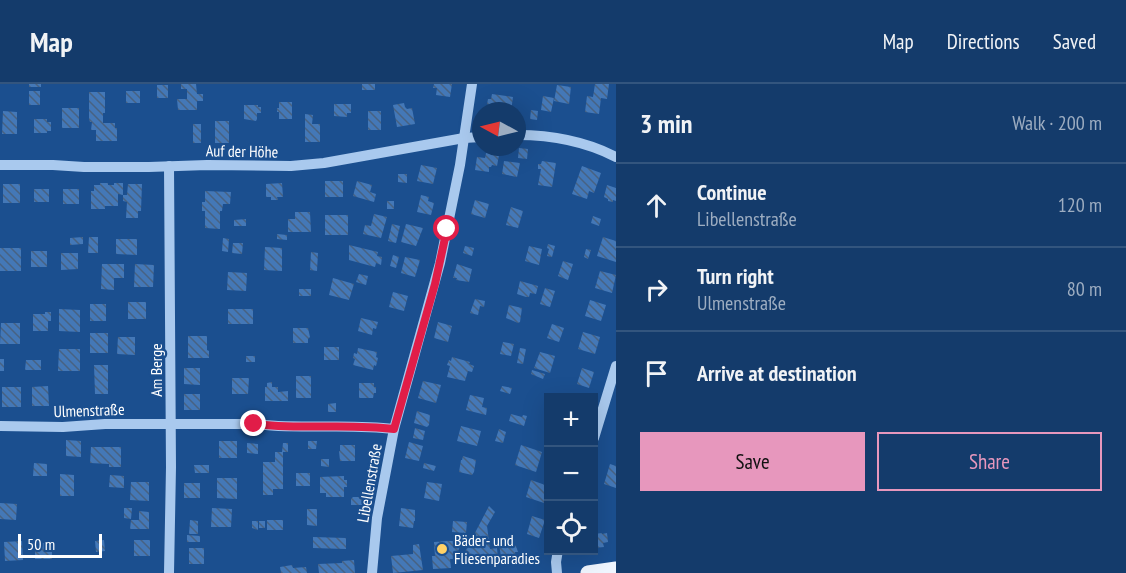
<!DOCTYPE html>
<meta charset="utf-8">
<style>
:root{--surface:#143b6b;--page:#1d4271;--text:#f1f3f6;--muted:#9dadc1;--line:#33557e;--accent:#e797bd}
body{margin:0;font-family:"PT Sans Narrow",sans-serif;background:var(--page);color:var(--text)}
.controls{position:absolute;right:18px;bottom:18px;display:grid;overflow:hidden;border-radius:0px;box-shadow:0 6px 24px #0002}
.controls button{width:54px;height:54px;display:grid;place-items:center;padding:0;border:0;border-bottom:2px solid var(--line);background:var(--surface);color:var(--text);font:30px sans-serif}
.compass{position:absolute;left:472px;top:18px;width:54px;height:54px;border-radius:50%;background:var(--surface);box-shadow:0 6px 24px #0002;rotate:277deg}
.scale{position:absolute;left:18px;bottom:15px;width:84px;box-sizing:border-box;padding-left:6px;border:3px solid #fff;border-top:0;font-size:16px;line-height:21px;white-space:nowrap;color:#fff;-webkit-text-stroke:4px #1b4f8f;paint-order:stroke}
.stop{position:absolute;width:18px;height:18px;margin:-14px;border:4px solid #e11d48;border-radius:50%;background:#fff}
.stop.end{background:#e11d48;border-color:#fff;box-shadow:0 2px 6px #0008}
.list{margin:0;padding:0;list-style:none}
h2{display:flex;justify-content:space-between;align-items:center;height:78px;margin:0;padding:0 24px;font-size:26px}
h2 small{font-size:20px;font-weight:400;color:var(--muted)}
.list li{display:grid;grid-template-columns:39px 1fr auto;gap:18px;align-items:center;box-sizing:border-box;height:84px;padding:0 24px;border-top:2px solid var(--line)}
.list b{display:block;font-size:22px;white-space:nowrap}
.list p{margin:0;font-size:20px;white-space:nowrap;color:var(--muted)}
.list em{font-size:20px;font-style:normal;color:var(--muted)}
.actions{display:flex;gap:12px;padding:18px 24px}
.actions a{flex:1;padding:14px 0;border:2px solid var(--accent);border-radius:0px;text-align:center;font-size:21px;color:var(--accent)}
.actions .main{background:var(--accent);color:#111}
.icon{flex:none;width:33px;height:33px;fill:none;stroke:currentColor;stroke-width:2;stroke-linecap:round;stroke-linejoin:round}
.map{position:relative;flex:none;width:616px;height:489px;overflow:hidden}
header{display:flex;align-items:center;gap:36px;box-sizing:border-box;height:84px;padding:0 30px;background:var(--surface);border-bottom:2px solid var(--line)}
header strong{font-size:28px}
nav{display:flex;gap:33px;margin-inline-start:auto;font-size:21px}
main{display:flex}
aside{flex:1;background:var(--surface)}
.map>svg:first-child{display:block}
.building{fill:url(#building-back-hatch)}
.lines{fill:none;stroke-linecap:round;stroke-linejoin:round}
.minor{stroke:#a9c9ee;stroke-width:10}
.major{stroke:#f0f6ff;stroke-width:15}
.route{stroke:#e11d48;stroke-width:8}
.poi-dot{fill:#ffd166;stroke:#1b4f8f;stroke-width:2}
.labels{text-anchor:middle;stroke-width:4.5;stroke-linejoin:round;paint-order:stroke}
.street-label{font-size:16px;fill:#fff;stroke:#1b4f8f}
.poi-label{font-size:16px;fill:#fff;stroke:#1b4f8f;text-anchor:start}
</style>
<header>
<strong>Map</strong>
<nav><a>Map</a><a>Directions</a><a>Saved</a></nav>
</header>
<main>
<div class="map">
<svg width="616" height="489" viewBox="0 0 616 489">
<defs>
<pattern id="building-back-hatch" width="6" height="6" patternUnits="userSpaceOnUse" patternTransform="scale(1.5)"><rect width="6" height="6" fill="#4478b7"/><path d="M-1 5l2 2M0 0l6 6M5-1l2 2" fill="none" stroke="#486282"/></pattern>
</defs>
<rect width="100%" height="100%" fill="#1b4f8f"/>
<!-- building -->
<g class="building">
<rect x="29" y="0" width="12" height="3"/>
<polygon points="181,0 196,0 197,10 203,10 203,17 197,17 197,26 178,26 177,15 187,15 187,5 181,5"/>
<rect x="362" y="0" width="13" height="6"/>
<polygon points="434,0 452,0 450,13 436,11 437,4 433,4"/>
<polygon points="595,0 609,0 607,15 601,14 599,30 585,28 587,12 593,13"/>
<rect x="157" y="1" width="11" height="13"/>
<polygon points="557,1 571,3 569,20 554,17"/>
<rect x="29" y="7" width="11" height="14"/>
<rect x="126" y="7" width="14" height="12"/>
<polygon points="89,8 105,8 105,29 103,29 103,39 115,39 115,44 117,44 117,57 96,57 96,46 91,46 92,38 90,38 89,35"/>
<polygon points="492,10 513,13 511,27 489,27 490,21 487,20 488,15 491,15"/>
<polygon points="543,12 554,14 551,28 541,26"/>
<polygon points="279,18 292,18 292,35 279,35 279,28 277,28 277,24 279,24"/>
<polygon points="404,19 405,23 407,25 412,24 415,40 397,43 393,21"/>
<polygon points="334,20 351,20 351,29 347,29 347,33 334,32"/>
<polygon points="244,21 258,21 258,23 261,23 261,29 257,29 257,35 256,37 244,35"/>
<rect x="62" y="24" width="17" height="20"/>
<polygon points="531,26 538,27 537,36 530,35"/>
<polygon points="3,27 17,28 17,50 2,50"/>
<rect x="368" y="27" width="13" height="19"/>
<polygon points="305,30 313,31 312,40 320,40 320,58 305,58"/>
<polygon points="34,35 47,35 47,38 51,38 51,47 47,47 47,49 34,49"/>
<rect x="215" y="37" width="14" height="22"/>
<rect x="193" y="40" width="8" height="19"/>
<polygon points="519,64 528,65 527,75 518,74"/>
<polygon points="486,69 499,71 497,82 492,81 491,83 489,83 489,88 475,86 477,73 485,74"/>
<polygon points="504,77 520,79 517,93 502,90"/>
<polygon points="542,77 556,79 552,103 538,101 541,85 538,85 538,80 541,80"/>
<polygon points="421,81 437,84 433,100 417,97"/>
<polygon points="582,82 601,89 594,109 589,107 587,115 572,110"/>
<polygon points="398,90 407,90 407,99 398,98"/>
<rect x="325" y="97" width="18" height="16"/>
<polygon points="357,97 372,101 370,108 376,110 374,118 353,112"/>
<polygon points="100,99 108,99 108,101 114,101 114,99 123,99 123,111 118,110 118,122 105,122 105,125 91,125 91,107 94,107 94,101 100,101"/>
<polygon points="282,99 283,113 277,113 278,116 271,116 271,113 266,113 266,100"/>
<rect x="3" y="100" width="17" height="19"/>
<polygon points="128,100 142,100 141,127 138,127 138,134 126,134 127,118 123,117 123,111 127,111"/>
<polygon points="607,101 616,104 616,117 613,116 613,118 608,117 608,115 604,113"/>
<rect x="34" y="105" width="15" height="13"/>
<rect x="63" y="105" width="16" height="15"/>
<polygon points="205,107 231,108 230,120 223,120 222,127 220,127 220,145 205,144 205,127 202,127 202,118 205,118"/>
<polygon points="421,111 429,113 428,117 434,119 431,131 417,128"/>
<polygon points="475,116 489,120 485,134 471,130"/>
<rect x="387" y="117" width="7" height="8"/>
<polygon points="511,123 523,127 518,144 506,141"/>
<polygon points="295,128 310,128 311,148 288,148 288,135 295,135"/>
<polygon points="374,130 387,133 381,154 363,150 365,141 371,142"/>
<rect x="325" y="131" width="23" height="20"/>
<polygon points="593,132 601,135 599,142 591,139"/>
<polygon points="246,135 246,142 234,142 234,136"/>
<polygon points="392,140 400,142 396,159 388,157"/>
<polygon points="406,140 423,144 416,162 401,158"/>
<polygon points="277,150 287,151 287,156 277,155"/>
<polygon points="83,153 83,160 70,161 70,154"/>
<polygon points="89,153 98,153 98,169 88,169"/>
<polygon points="603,153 616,157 616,178 597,172"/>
<polygon points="223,154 229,155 228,168 222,167"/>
<polygon points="116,155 137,155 137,171 116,170"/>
<polygon points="233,159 243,159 242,170 232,169"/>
<polygon points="548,160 555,162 552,173 547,172 549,165 547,164"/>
<polygon points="349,161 378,168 377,172 382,173 381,181 376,179 375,183 349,176"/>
<polygon points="465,162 474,164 472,172 463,169"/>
<polygon points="529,162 542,165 539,181 525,177"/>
<polygon points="265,163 282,164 282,187 264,186"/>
<rect x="0" y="164" width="21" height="23"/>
<polygon points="586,165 591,166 588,175 584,173"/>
<rect x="31" y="167" width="16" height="16"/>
<polygon points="311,168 318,169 317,187 310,186"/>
<polygon points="61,169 78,169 78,185 61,186"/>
<polygon points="393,171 399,173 396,184 390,182"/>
<polygon points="405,173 420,176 415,193 401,189"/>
<polygon points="563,177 573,180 568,196 558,192"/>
<polygon points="102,180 124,180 124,194 114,194 114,206 101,205"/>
<polygon points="135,180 154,181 153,203 134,203"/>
<polygon points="457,180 472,185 469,198 456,196 457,194 453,194"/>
<polygon points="600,187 616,191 612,209 595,204"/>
<polygon points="228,188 247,189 246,207 227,206"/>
<polygon points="359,190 368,192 366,201 356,198"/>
<polygon points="333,194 354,200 349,216 329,211"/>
<polygon points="520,197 538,202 536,210 530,209 529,213 526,213 517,210"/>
<polygon points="545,204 555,207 550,223 540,220"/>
<rect x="299" y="205" width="12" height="7"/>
<polygon points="393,208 408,212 404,227 389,223"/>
<polygon points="475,215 485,217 484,223 480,222 478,231 470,229"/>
<polygon points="590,216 606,221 601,237 585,232"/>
<rect x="128" y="218" width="18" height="17"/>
<rect x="90" y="220" width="16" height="17"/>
<polygon points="509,221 522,224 520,238 518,239 506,234"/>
<polygon points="59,225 80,226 80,248 59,247"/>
<rect x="228" y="225" width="25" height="15"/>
<polygon points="45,228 51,228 51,237 48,237 48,247 33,247 33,230 45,230"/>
<polygon points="361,234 378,238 376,245 373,244 372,251 358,247"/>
<polygon points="438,238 452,242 448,258 434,254"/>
<polygon points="1,239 20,239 20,260 0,260"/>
<polygon points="552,240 564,244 559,258 547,254"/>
<polygon points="293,244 308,244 310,253 308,255 308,259 293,259"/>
<polygon points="583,248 600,253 595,270 578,265"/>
<rect x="90" y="249" width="18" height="20"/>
<polygon points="188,252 207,252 207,266 209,267 209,274 188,274"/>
<polygon points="118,253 135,253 135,271 117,270"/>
<polygon points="503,258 514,260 511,272 500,270"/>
<rect x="324" y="263" width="15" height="13"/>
<polygon points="358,264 377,268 376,273 378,274 376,282 374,281 373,286 353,281 355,275 353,274 354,269 357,270"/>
<polygon points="520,264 526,265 523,280 517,279"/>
<polygon points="59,265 80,265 80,287 58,287"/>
<polygon points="540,268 555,272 550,289 534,284"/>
<rect x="246" y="272" width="9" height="6"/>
<polygon points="452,273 470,278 469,280 474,282 472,288 468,287 465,297 447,293 450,282 447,281 449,276 451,277"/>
<rect x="0" y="275" width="4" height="12"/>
<polygon points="26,276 41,276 41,286 25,286"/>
<polygon points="94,281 108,281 108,310 95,310"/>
<polygon points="184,284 200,284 200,301 184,300"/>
<polygon points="582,284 594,288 589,304 577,300"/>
<polygon points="532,286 545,290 543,295 531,290"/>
<rect x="296" y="292" width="15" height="22"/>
<polygon points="232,294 249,294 248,310 232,310"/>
<polygon points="423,297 441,301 436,319 418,314"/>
<polygon points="272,298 272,303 278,303 278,308 288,307 288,317 265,317 265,303 267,303 267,299"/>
<polygon points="359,299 374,299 374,303 376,303 376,309 374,309 373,314 359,314"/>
<polygon points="48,302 49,322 32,322 32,303"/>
<polygon points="502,302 512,304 510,310 500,307"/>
<rect x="2" y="303" width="19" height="20"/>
<rect x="184" y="310" width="16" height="16"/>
<polygon points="470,311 484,314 482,323 487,324 486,331 466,326"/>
<polygon points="336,319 336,328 328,328 328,320"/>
<polygon points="417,327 430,331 429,341 427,343 414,339"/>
<polygon points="511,330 522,333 523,331 527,332 524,342 509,337"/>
<polygon points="461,342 481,347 477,362 457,357"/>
<polygon points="415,344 425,347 423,356 413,354"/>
<polygon points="499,345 506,348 503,359 495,357"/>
<polygon points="66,356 81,357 81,373 66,372"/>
<rect x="219" y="357" width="18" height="17"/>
<polygon points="308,357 317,357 316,365 308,365"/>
<polygon points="409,358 423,362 419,377 405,374"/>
<polygon points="247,359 258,360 258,370 247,369"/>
<polygon points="283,359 288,359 288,368 283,368 283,405 273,405 273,411 263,411 263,378 275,378 275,368 282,368"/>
<polygon points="340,361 355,361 355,377 340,377 339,367 340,367"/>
<polygon points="521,361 542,368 536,388 515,381"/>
<polygon points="91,363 121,363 121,383 109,383 109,380 90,379"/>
<polygon points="463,372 476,376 474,388 472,391 459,388 461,376 462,376"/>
<polygon points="321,375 329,375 329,383 321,382"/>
<polygon points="34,379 47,380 47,392 33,392"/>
<polygon points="424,379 436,382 434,387 423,384"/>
<polygon points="610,380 616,382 616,404 604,400"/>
<polygon points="194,381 209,381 209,389 195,389"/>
<rect x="296" y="389" width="14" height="13"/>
<polygon points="60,390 74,391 74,412 60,412"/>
<polygon points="110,391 124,392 124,404 109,403"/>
<polygon points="344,392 344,396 347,396 347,403 344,403 344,413 326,413 326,409 320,409 320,393"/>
<polygon points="217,394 237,394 237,415 217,414"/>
<polygon points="531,396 548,402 548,412 546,412 544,419 526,413"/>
<polygon points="131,398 149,398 149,417 130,416"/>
<polygon points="427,398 442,400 439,417 424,414"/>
<rect x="184" y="399" width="16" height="15"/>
<polygon points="353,413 367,413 367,421 351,421 351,415"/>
<polygon points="0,419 17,420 16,436 0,435"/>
<polygon points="489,422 495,428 487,442 490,465 497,464 498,475 494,476 494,480 488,481 487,475 476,477 475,471 470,472 469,470 465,468"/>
<polygon points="124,424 132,424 131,435 124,434"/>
<polygon points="212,424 232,425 231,443 211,443"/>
<polygon points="401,424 415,426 415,437 414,437 413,444 399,442"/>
<polygon points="307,425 317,425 317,442 307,441"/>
<polygon points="139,427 149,428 149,445 130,445 131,436 139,436"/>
<polygon points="532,432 545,436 539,454 527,450"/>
<polygon points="190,436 198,437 198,450 189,450"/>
<rect x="267" y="436" width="16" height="10"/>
<polygon points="252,437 258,437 258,446 252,444"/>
<rect x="259" y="437" width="6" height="7"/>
<polygon points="453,437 467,438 466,449 452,448"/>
<polygon points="602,449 602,450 607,449 608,458 603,459 604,463 594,464 594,450"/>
<polygon points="187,451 200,452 200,458 187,458"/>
<polygon points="313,453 346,454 346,465 313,464"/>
<polygon points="104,456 105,467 96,468 95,457"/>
<rect x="134" y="456" width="16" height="16"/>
<polygon points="22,457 23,476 5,477 4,458"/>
<polygon points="448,457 462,457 455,475 450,475 451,484 433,485 432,472 435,472 434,458"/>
<polygon points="511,458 516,462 518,468 515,468 516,476 502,479 499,460"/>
<rect x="35" y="459" width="17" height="16"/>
<polygon points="419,460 423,486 393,489 391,472 413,470 413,461"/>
<rect x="189" y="464" width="15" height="16"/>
<polygon points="354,476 355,489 319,489 318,480 342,479 342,477"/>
<polygon points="292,481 293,484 306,483 307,489 281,489 280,483"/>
</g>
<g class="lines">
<!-- minor -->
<g class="minor">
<path d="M517,51C551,51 585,57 616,73"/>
<polyline points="0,81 53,81 84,83 149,83 207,81 291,82 324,79 464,54 481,53"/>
<polyline points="169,82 171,383 169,489"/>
<path d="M0,342L63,343L105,340H254C300,346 347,339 394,345"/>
<polyline points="594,354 616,282"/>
<polyline points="372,489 377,434 394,345 440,179 460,81 472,0"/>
<polyline points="557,489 556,478 558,466"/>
</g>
<!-- major -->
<polyline class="major" points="588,489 616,485"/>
</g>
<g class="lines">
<!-- route -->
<path class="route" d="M254,340C300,346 347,339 394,345L435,200L447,145"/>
</g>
<!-- markers -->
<circle class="poi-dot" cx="442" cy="465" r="6"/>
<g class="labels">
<!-- street labels -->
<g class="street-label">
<text transform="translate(242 67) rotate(1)" y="6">Auf der Höhe</text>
<text transform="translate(156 286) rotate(-90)" y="6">Am Berge</text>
<text transform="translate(89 326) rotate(-2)" y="6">Ulmenstraße</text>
<text transform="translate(369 399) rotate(-80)" y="6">Libellenstraße</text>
</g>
<!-- poi labels -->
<g class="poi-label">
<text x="454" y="462">Bäder- und<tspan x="454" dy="18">Fliesenparadies</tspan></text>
</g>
</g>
</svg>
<div class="controls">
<button>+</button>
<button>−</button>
<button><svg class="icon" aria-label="locate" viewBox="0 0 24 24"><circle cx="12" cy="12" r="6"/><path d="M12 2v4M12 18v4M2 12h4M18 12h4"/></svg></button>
</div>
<svg class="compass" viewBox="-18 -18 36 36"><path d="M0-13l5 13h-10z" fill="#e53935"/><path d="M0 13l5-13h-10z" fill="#9dadc1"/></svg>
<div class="scale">50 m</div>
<div class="stop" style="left:447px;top:145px"></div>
<div class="stop end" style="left:254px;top:340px"></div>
</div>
<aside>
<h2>3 min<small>Walk · 200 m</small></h2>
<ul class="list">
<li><svg class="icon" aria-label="ahead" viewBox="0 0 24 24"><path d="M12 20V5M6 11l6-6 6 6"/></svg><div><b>Continue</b><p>Libellenstraße</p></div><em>120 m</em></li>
<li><svg class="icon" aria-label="right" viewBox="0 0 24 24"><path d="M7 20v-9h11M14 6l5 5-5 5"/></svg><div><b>Turn right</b><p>Ulmenstraße</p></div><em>80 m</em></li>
<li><svg class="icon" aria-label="arrive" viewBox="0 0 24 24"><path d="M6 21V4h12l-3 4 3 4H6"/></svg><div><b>Arrive at destination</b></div></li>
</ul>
<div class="actions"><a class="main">Save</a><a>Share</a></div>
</aside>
</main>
